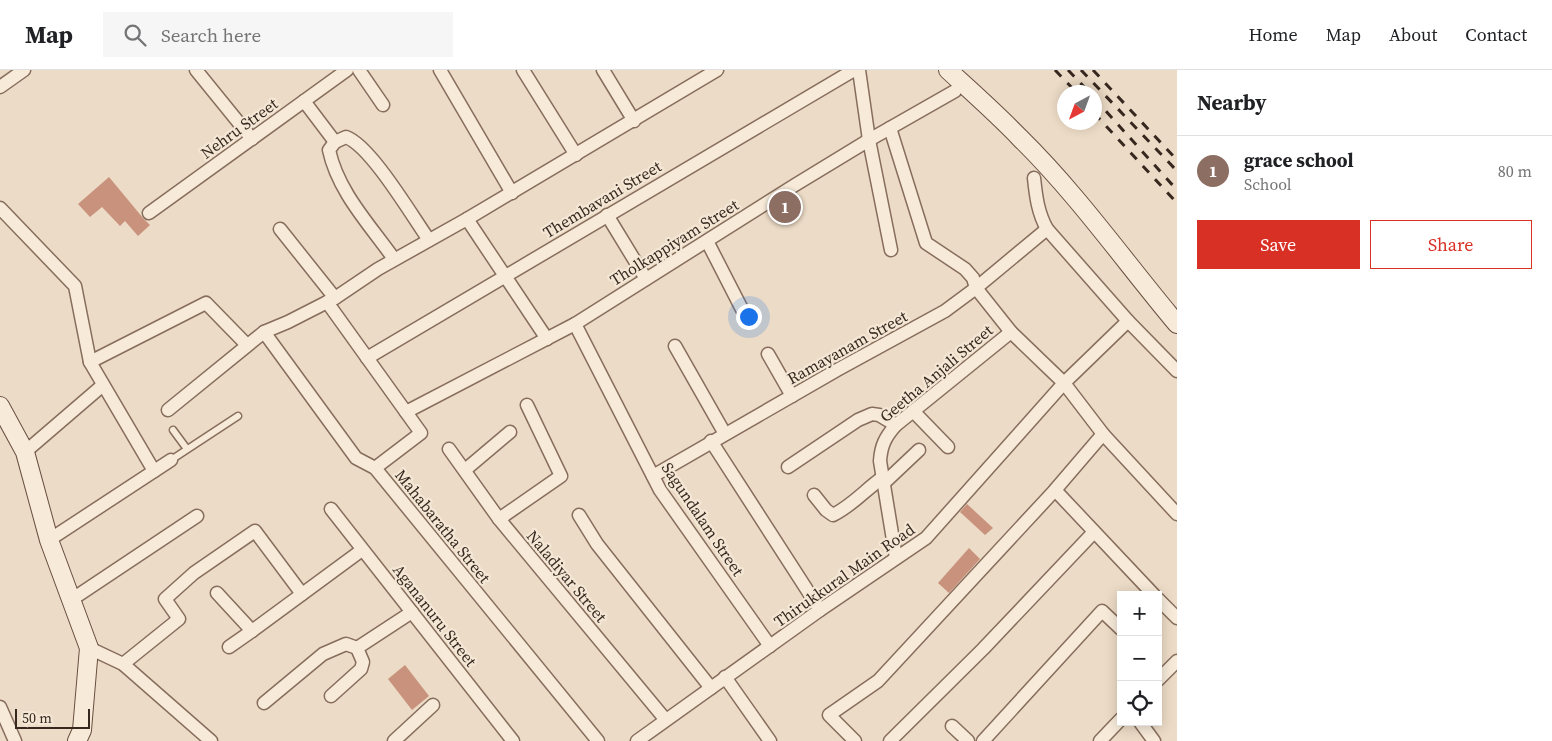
<!DOCTYPE html>
<meta charset="utf-8">
<style>
:root{--surface:#fff;--page:#f6f6f6;--text:#202124;--muted:#757577;--line:#e0e0e0;--accent:#d93025}
body{margin:0;font-family:"Source Serif 4",serif;background:var(--page);color:var(--text)}
.controls{position:absolute;right:15px;bottom:15px;display:grid;overflow:hidden;border-radius:0px;box-shadow:0 2px 12px #0003}
.controls button{width:45px;height:45px;display:grid;place-items:center;padding:0;border:0;border-bottom:1px solid var(--line);background:var(--surface);color:var(--text);font:25px sans-serif}
.compass{position:absolute;left:1057px;top:15px;width:45px;height:45px;border-radius:50%;background:var(--surface);box-shadow:0 2px 12px #0003;rotate:221deg}
.scale{position:absolute;left:15px;bottom:12px;width:75px;box-sizing:border-box;padding-left:5px;border:2px solid #37281f;border-top:0;font-size:14px;line-height:18px;white-space:nowrap;color:#37281f;-webkit-text-stroke:4px #f4e7d5;paint-order:stroke}
.you{position:absolute;left:748px;top:246px;width:18px;height:18px;margin:-12px;border:4px solid #fff;border-radius:50%;background:#1a73e8;box-shadow:0 0 0 8px #1a73e833}
.badge{display:grid;place-items:center;width:32px;height:32px;border-radius:50%;background:var(--accent);color:#fff;font-size:16px;font-weight:700}
.pin{position:absolute;translate:-50% -50%;border:2px solid #fff;box-shadow:0 1px 5px #0006}
.list{margin:0;padding:0;list-style:none}
h2{display:flex;justify-content:space-between;align-items:center;height:65px;margin:0;padding:0 20px;font-size:21px}
h2 small{font-size:16px;font-weight:400;color:var(--muted)}
.list li{display:grid;grid-template-columns:32px 1fr auto;gap:15px;align-items:center;box-sizing:border-box;height:70px;padding:0 20px;border-top:1px solid var(--line)}
.list b{display:block;font-size:19px;white-space:nowrap}
.list p{margin:0;font-size:16px;white-space:nowrap;color:var(--muted)}
.list em{font-size:16px;font-style:normal;color:var(--muted)}
.actions{display:flex;gap:10px;padding:15px 20px}
.actions a{flex:1;padding:11px 0;border:1px solid var(--accent);border-radius:0px;text-align:center;font-size:18px;color:var(--accent)}
.actions .main{background:var(--accent);color:#fff}
.icon{flex:none;width:28px;height:28px;fill:none;stroke:currentColor;stroke-width:2;stroke-linecap:round;stroke-linejoin:round}
.map{position:relative;flex:none;width:1177px;height:671px;overflow:hidden}
header{display:flex;align-items:center;gap:30px;box-sizing:border-box;height:70px;padding:0 25px;background:var(--surface);border-bottom:1px solid var(--line)}
header strong{font-size:24px}
nav{display:flex;gap:28px;margin-inline-start:auto;font-size:18px}
.search{width:350px;height:45px;background:var(--page);display:flex;align-items:center;gap:12px;box-sizing:border-box;padding:0 18px;border-radius:0px;color:var(--muted);font-size:19px}
main{display:flex}
aside{flex:1;background:var(--surface)}
.map>svg:first-child{display:block}
.building{fill:#c9927d}
.lines{fill:none;stroke-linecap:round;stroke-linejoin:round}
.lane-casing{stroke:#876d5c;stroke-width:9}
.street-casing{stroke:#876d5c;stroke-width:15}
.secondary-casing{stroke:#684e3f;stroke-width:20}
.lane{stroke:#f7ead9;stroke-width:6}
.street{stroke:#f7ead9;stroke-width:12}
.secondary{stroke:#f7ead9;stroke-width:18}
.rail{stroke:#37281f;stroke-width:3;stroke-dasharray:9 9;stroke-linecap:butt}
.labels{text-anchor:middle;stroke-width:4.5;stroke-linejoin:round;paint-order:stroke}
.street-label{font-size:16px;fill:#37281f;stroke:#f4e7d5}
</style>
<header>
<strong>Map</strong>
<div class="search"><svg class="icon" aria-label="search" viewBox="0 0 24 24"><circle cx="10" cy="10" r="6"/><path d="M15 15l6 6"/></svg>Search here</div>
<nav><a>Home</a><a>Map</a><a>About</a><a>Contact</a></nav>
</header>
<main>
<div class="map">
<svg width="1177" height="671" viewBox="0 0 1177 671">
<rect width="100%" height="100%" fill="#ecdbc6"/>
<!-- building -->
<g class="building">
<polygon points="109,107 143,148 150,155 138,166 125,151 120,156 102,137 90,147 78,134"/>
<polygon points="967,434 993,458 985,465 960,442"/>
<polygon points="969,478 980,489 949,523 938,513"/>
<polygon points="405,595 429,626 412,640 388,609"/>
</g>
<g class="lines">
<!-- lane casing -->
<g class="lane-casing">
<g id="lane">
<polyline points="173,360 187,379"/>
<polyline points="171,390 238,346"/>
</g>
</g>
<!-- street casing -->
<g class="street-casing">
<g id="street">
<polyline points="196,0 252,69"/>
<polyline points="359,0 383,35"/>
<polyline points="440,0 512,123"/>
<polyline points="523,0 576,85"/>
<polyline points="603,0 634,51"/>
<polyline points="859,0 869,70 891,180"/>
<polyline points="0,17 24,0"/>
<path d="M304,31L335,72L346,67C371,76 412,146 429,170"/>
<polyline points="890,58 926,173 965,199 973,208 976,218 1011,262 1064,313 1103,364 1177,444"/>
<path d="M335,72L329,80C338,122 370,155 394,189"/>
<path d="M1034,108C1036,127 1038,143 1047,159L1128,251L1177,301"/>
<polyline points="0,138 75,216 90,292 154,401"/>
<polyline points="149,143 347,0"/>
<polyline points="607,145 646,209"/>
<polyline points="467,149 547,269"/>
<polyline points="280,159 335,228"/>
<polyline points="707,171 747,249"/>
<polyline points="327,232 421,363 375,398"/>
<polyline points="575,254 660,420 770,576"/>
<polyline points="264,262 356,388 375,398 598,671"/>
<polyline points="675,276 725,364"/>
<polyline points="768,284 792,326"/>
<polyline points="367,288 854,0"/>
<polyline points="90,292 206,233 247,275"/>
<polyline points="168,340 264,262 288,252 335,228 378,199 467,149 717,0"/>
<polyline points="913,341 948,377"/>
<polyline points="406,342 575,254 795,115 869,70 955,21"/>
<polyline points="711,371 820,540"/>
<polyline points="449,379 499,449 665,649"/>
<polyline points="25,382 103,315"/>
<polyline points="788,397 858,350 872,344 879,345 896,355"/>
<polyline points="465,400 510,362"/>
<polyline points="653,406 837,300 945,241 976,218 1047,159"/>
<polyline points="883,414 919,380"/>
<polyline points="1055,420 1154,525"/>
<path d="M814,425L826,440L833,445C853,435 865,420 882,408"/>
<polyline points="331,439 513,671"/>
<polyline points="579,445 597,474 711,618"/>
<polyline points="499,449 561,406 527,335"/>
<polyline points="49,470 171,390"/>
<path d="M896,488L880,391C881,376 885,367 896,355L1011,262"/>
<polyline points="217,523 252,561 229,577"/>
<polyline points="1158,529 1177,548"/>
<polyline points="71,530 197,446"/>
<polyline points="252,561 362,480"/>
<polyline points="89,578 123,594 211,671"/>
<polyline points="123,594 179,549 165,529 194,503 255,461 302,524"/>
<polyline points="725,607 770,671"/>
<polyline points="1158,610 1177,591"/>
<polyline points="331,626 361,599 363,592 357,578 412,542"/>
<polyline points="264,633 323,584 346,574 357,578"/>
<polyline points="0,637 15,671"/>
<polyline points="1140,652 1154,671"/>
<polyline points="952,656 968,671"/>
<polyline points="394,671 433,635"/>
<polyline points="637,671 820,540 926,468 1064,313 1128,251"/>
<polyline points="855,671 829,645 878,611 1055,420 1103,364"/>
<polyline points="890,671 983,579 1094,462"/>
<polyline points="983,671 1102,541 1121,559"/>
<polyline points="1100,671 1121,649"/>
</g>
</g>
<!-- secondary casing -->
<g class="secondary-casing">
<g id="secondary">
<path d="M948,0C972,22 997,44 1020,68C1078,125 1125,192 1177,254"/>
<polyline points="0,336 25,382 49,470 89,578 82,660 77,671"/>
</g>
</g>
<!-- lane -->
<use href="#lane" class="lane"/>
<!-- street -->
<use href="#street" class="street"/>
<!-- secondary -->
<use href="#secondary" class="secondary"/>
<!-- rail -->
<g class="rail">
<polyline points="1055,0 1076,22"/>
<polyline points="1068,0 1089,22"/>
<polyline points="1081,0 1177,101"/>
<polyline points="1093,0 1177,90"/>
<polyline points="1094,28 1177,120"/>
<polyline points="1094,43 1177,133"/>
</g>
</g>
<g class="labels">
<!-- street labels -->
<g class="street-label">
<text transform="translate(239 58) rotate(-36)" y="6">Nehru Street</text>
<text transform="translate(602 129) rotate(-31)" y="6">Thembavani Street</text>
<text transform="translate(674 172) rotate(-32)" y="6">Tholkappiyam Street</text>
<text transform="translate(847 277) rotate(-29)" y="6">Ramayanam Street</text>
<text transform="translate(936 303) rotate(-40)" y="6">Geetha Anjali Street</text>
<text transform="translate(703 449) rotate(56)" y="6">Sagundalam Street</text>
<text transform="translate(443 456) rotate(51)" y="6">Mahabaratha Street</text>
<text transform="translate(844 505) rotate(-35)" y="6">Thirukkural Main Road</text>
<text transform="translate(567 506) rotate(50)" y="6">Naladiyar Street</text>
<text transform="translate(435 545) rotate(52)" y="6">Agananuru Street</text>
</g>
</g>
</svg>
<div class="controls">
<button>+</button>
<button>−</button>
<button><svg class="icon" aria-label="locate" viewBox="0 0 24 24"><circle cx="12" cy="12" r="6"/><path d="M12 2v4M12 18v4M2 12h4M18 12h4"/></svg></button>
</div>
<svg class="compass" viewBox="-18 -18 36 36"><path d="M0-13l5 13h-10z" fill="#e53935"/><path d="M0 13l5-13h-10z" fill="#757577"/></svg>
<div class="scale">50 m</div>
<div class="you"></div>
<div class="pin badge" style="left:785px;top:137px;background:#8d6e63">1</div>
</div>
<aside>
<h2>Nearby<small></small></h2>
<ul class="list">
<li><span class="badge" style="background:#8d6e63">1</span><div><b>grace school</b><p>School</p></div><em>80 m</em></li>
</ul>
<div class="actions"><a class="main">Save</a><a>Share</a></div>
</aside>
</main>
